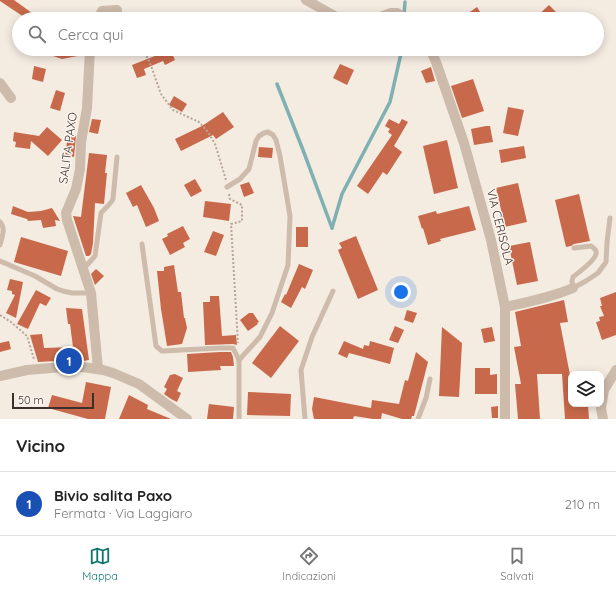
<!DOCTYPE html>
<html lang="it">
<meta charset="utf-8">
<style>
:root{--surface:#fff;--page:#f2f2f2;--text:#222;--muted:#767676;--line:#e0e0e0;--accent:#0f766e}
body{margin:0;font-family:Quicksand,sans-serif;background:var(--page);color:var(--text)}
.controls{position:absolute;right:12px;bottom:12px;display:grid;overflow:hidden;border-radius:8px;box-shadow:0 2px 10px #0003}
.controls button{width:36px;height:36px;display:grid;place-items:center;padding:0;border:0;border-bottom:1px solid var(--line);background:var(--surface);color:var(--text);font:20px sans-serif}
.scale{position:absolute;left:12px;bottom:10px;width:82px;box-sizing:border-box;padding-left:4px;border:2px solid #3b302b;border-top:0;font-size:11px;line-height:14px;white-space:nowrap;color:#3b302b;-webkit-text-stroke:3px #fbf5ee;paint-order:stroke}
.you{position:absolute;left:401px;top:292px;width:14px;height:14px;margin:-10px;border:3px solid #fff;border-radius:50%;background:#1a73e8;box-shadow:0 0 0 6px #1a73e833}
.badge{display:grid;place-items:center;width:26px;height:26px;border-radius:50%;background:var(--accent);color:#fff;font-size:13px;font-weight:700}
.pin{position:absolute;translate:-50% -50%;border:2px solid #fff;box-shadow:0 1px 4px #0006}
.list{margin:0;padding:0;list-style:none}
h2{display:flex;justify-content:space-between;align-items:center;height:52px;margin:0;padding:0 16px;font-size:17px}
h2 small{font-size:13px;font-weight:400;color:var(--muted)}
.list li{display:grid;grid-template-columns:26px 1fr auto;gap:12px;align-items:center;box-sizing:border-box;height:64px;padding:0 16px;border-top:1px solid var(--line)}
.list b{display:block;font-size:15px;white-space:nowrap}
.list p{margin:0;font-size:13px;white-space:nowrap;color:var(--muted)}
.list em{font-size:13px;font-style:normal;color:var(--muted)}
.icon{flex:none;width:22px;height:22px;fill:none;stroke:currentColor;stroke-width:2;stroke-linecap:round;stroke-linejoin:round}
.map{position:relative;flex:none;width:616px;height:419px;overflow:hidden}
.search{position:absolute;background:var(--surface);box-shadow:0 2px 10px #0003;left:12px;right:12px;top:12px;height:44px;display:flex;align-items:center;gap:10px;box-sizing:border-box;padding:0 14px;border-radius:22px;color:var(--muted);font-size:15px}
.sheet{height:116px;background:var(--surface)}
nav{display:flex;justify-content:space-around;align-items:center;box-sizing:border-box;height:56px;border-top:1px solid var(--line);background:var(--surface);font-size:11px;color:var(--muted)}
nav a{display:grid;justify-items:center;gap:2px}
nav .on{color:var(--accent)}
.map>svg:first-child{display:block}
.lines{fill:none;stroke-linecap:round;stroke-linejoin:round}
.stream{stroke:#7fb0b2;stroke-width:3.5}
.building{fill:#c8694b}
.path{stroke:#b9a596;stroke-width:2;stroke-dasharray:2 2;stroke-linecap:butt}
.service{stroke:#cdbbac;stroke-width:5}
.minor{stroke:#cdbbac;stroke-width:10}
.labels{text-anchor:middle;stroke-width:3;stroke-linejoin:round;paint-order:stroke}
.street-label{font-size:12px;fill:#3b302b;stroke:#fbf5ee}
</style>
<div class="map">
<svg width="616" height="419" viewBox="0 0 616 419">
<rect width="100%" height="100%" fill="#f4ebe1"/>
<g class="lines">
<!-- stream -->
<g class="stream">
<polyline points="404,15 405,2"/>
<polyline points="277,84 303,150 332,228"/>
<polyline points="332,228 342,194 390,102 402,49"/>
</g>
</g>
<!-- building -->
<g class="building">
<polygon points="0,0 14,0 32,13 28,19 27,19 0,1"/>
<polygon points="549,5 558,14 552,19 534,19"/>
<polygon points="477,7 482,15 476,19 460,19"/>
<polygon points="54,49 83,49 83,55 62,59 53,56"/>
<polygon points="164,49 170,49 175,60 165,65 163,61 144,69 146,75 137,78 132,65 160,54 159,51"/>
<polygon points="340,64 354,70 347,85 333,78"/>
<polygon points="34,66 46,69 43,82 32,79"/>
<polygon points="431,67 435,81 426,83 421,71"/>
<polygon points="473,79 484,111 462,118 451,86"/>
<polygon points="56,90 65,93 60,111 50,108"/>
<polygon points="174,96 187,104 182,112 169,105"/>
<polygon points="508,107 524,110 518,136 503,133"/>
<polygon points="223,112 234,127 216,139 213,135 181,151 175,139 202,126"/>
<polygon points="92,119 101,120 98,134 89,132"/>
<polygon points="389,119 399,124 402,119 408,122 394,146 402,152 387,175 383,172 368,194 357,186 392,135 388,132 390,129 385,126"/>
<polygon points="486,126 490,126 493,142 474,145 471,129"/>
<polygon points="47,127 62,140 48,156 31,141 30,149 15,147 16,142 13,141 14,132 39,136"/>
<polygon points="68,134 76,136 74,157 65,156"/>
<polygon points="447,140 458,188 434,194 423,146"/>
<polygon points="524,146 526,158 501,163 499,150"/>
<polygon points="259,147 273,148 272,158 258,157"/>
<polygon points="89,153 107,155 105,173 107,173 104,204 95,203 93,243 91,254 89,256 86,256 73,216 81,217"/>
<polygon points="195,179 202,191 191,197 184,185"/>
<polygon points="249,182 254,193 244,197 240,185"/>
<polygon points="518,183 527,222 505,227 496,188"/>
<polygon points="141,185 154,208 159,221 146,227 137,205 133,207 126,193"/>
<polygon points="579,194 590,241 574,244 571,246 566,247 555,200"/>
<polygon points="205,201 231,204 229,221 203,217"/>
<polygon points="13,206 28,212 41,211 52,208 60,221 55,220 56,226 43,228 41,220 28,221 27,219 11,214"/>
<polygon points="469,206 476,230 440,239 441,241 428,245 423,228 422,229 418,216 436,211 437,214"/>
<polygon points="183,226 190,239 183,243 185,247 170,255 162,239 168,236 167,234"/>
<rect x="296" y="227" width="12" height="20"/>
<polygon points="213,231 224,235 216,256 204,252"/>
<polygon points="356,236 378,290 358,299 338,250 342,248 339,243"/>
<polygon points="21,237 68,251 61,276 14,262"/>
<polygon points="530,242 538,281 517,285 509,246"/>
<polygon points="299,264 313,270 305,289 302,287 291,308 281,302 285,294 286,295"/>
<polygon points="174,265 178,292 181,292 184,318 185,318 187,328 182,344 167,346 161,309 157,271 164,271 164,267"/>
<polygon points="96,269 104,276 95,285 91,274"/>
<polygon points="10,279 23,282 16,318 6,313 15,295 12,294 12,291 7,290"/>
<polygon points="36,290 51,298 46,306 40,303 28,329 17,324"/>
<polygon points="616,292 616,335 602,340 596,322 600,321 599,317 604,316 600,306 602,306 600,298"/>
<polygon points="210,296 219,296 222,336 236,335 237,345 233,344 205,345 203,302 210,302"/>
<polygon points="564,300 568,322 560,323 570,375 571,375 571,404 588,404 589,419 565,419 562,374 537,374 540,419 518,419 515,384 521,384 514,347 521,346 515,312"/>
<polygon points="66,308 82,309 89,360 83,361 74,360 38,362 30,335 42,334 44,348 73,347 70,324 68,324"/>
<polygon points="407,310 417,313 413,323 404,320"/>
<polygon points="249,313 253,313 259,322 257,323 258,324 248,331 240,320"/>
<polygon points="280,326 299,341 271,378 252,363"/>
<polygon points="395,326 404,330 398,343 389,340"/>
<polygon points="442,327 462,343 459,397 439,396"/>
<polygon points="492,327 495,341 484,343 481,329"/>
<polygon points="9,341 11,349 0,352 0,343"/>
<polygon points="344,341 363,349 364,345 369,346 370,341 394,348 390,364 349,353 347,358 338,354"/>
<polygon points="220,352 231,352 233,357 234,366 220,366 221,370 188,372 187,354"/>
<polygon points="416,352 428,362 414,416 412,416 411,419 402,419 382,413 381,419 373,419 354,416 353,419 314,419 312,409 314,397 371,408 372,400 399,404 405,380 408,381"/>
<polygon points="475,368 490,368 490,375 497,374 497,394 475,394"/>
<polygon points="175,374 183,378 177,391 181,393 177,402 171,399 164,394 167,389 164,387 170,375"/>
<polygon points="86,382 111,387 105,419 88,419 48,408 52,395 82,403"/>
<polygon points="248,392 291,394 290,416 247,415"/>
<polygon points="129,395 148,405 147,409 171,419 119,419"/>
<polygon points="209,404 234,407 233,419 207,419"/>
<polygon points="498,406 498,418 492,418 491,407"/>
</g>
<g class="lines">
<!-- path -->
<g class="path">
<polyline points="143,49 150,63 161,94 173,110 199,122 208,132 215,144 226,180"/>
<polyline points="229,194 230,199 242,205 242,221 231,224 238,343"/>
<polyline points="0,315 11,322 27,336 34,359"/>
</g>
<!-- service -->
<g class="service">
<polyline points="227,187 240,179 249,169 256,141 259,136 264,133 268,132 273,135 276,140 280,156 290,216 288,265 272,313 260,337 239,360"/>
<path d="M0,222C6,228 2,237 0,245"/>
<polyline points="142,244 156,346 162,351 220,348 233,348 239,360 239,419"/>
<path d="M574,248L591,246C594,248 597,250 596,254C595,261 579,272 573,277L572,281L573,288L586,281L598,273L606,262L607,242L610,218"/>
<polyline points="0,261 35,276 57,289 63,291 72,293 91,293"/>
<path d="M83,267L87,265L95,256L101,213C105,208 110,205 113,199L117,157"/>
<polyline points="305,419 301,370 312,337 333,291"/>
<polyline points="418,419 426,398 430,379"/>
</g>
<!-- minor -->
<g class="minor">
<polyline points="306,0 340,19"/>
<polyline points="98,19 102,11 117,10"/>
<polyline points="375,19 391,13 397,13 407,19"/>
<polyline points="90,49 87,108 81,142 80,169 76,189 66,213 67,220 91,293 98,369"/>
<polyline points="430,49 436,62 464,143 491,240 505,307 505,419"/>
<polyline points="0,83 11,98"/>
<path d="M505,307C528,302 552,297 573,288"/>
<polyline points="0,376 27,370 75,366 103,370 113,373 139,384 187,419"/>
<polyline points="603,419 601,408 604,390 616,370"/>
</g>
</g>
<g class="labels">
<!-- street labels -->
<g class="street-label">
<text transform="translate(68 148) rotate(-82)" y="4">SALITA PAXO</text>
<text transform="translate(500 227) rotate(76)" y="4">VIA CERISOLA</text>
</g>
</g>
</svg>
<div class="controls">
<button><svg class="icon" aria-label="layers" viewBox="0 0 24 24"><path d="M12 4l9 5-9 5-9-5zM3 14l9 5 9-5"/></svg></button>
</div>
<div class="scale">50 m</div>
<div class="you"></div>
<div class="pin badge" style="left:69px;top:361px;background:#1a4fb4">1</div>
<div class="search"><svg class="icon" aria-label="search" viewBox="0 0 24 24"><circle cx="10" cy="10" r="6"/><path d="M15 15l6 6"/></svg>Cerca qui</div>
</div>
<section class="sheet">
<h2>Vicino<small></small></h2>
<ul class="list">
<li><span class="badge" style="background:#1a4fb4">1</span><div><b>Bivio salita Paxo</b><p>Fermata · Via Laggiaro</p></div><em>210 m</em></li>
</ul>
</section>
<nav>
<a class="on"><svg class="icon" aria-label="map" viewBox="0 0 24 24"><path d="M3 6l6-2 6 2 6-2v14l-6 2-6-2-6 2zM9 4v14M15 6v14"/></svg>Mappa</a>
<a><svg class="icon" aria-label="directions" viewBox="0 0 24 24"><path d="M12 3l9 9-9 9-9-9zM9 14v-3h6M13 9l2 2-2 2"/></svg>Indicazioni</a>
<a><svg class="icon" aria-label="saved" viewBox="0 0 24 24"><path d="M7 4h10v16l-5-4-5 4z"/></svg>Salvati</a>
</nav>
